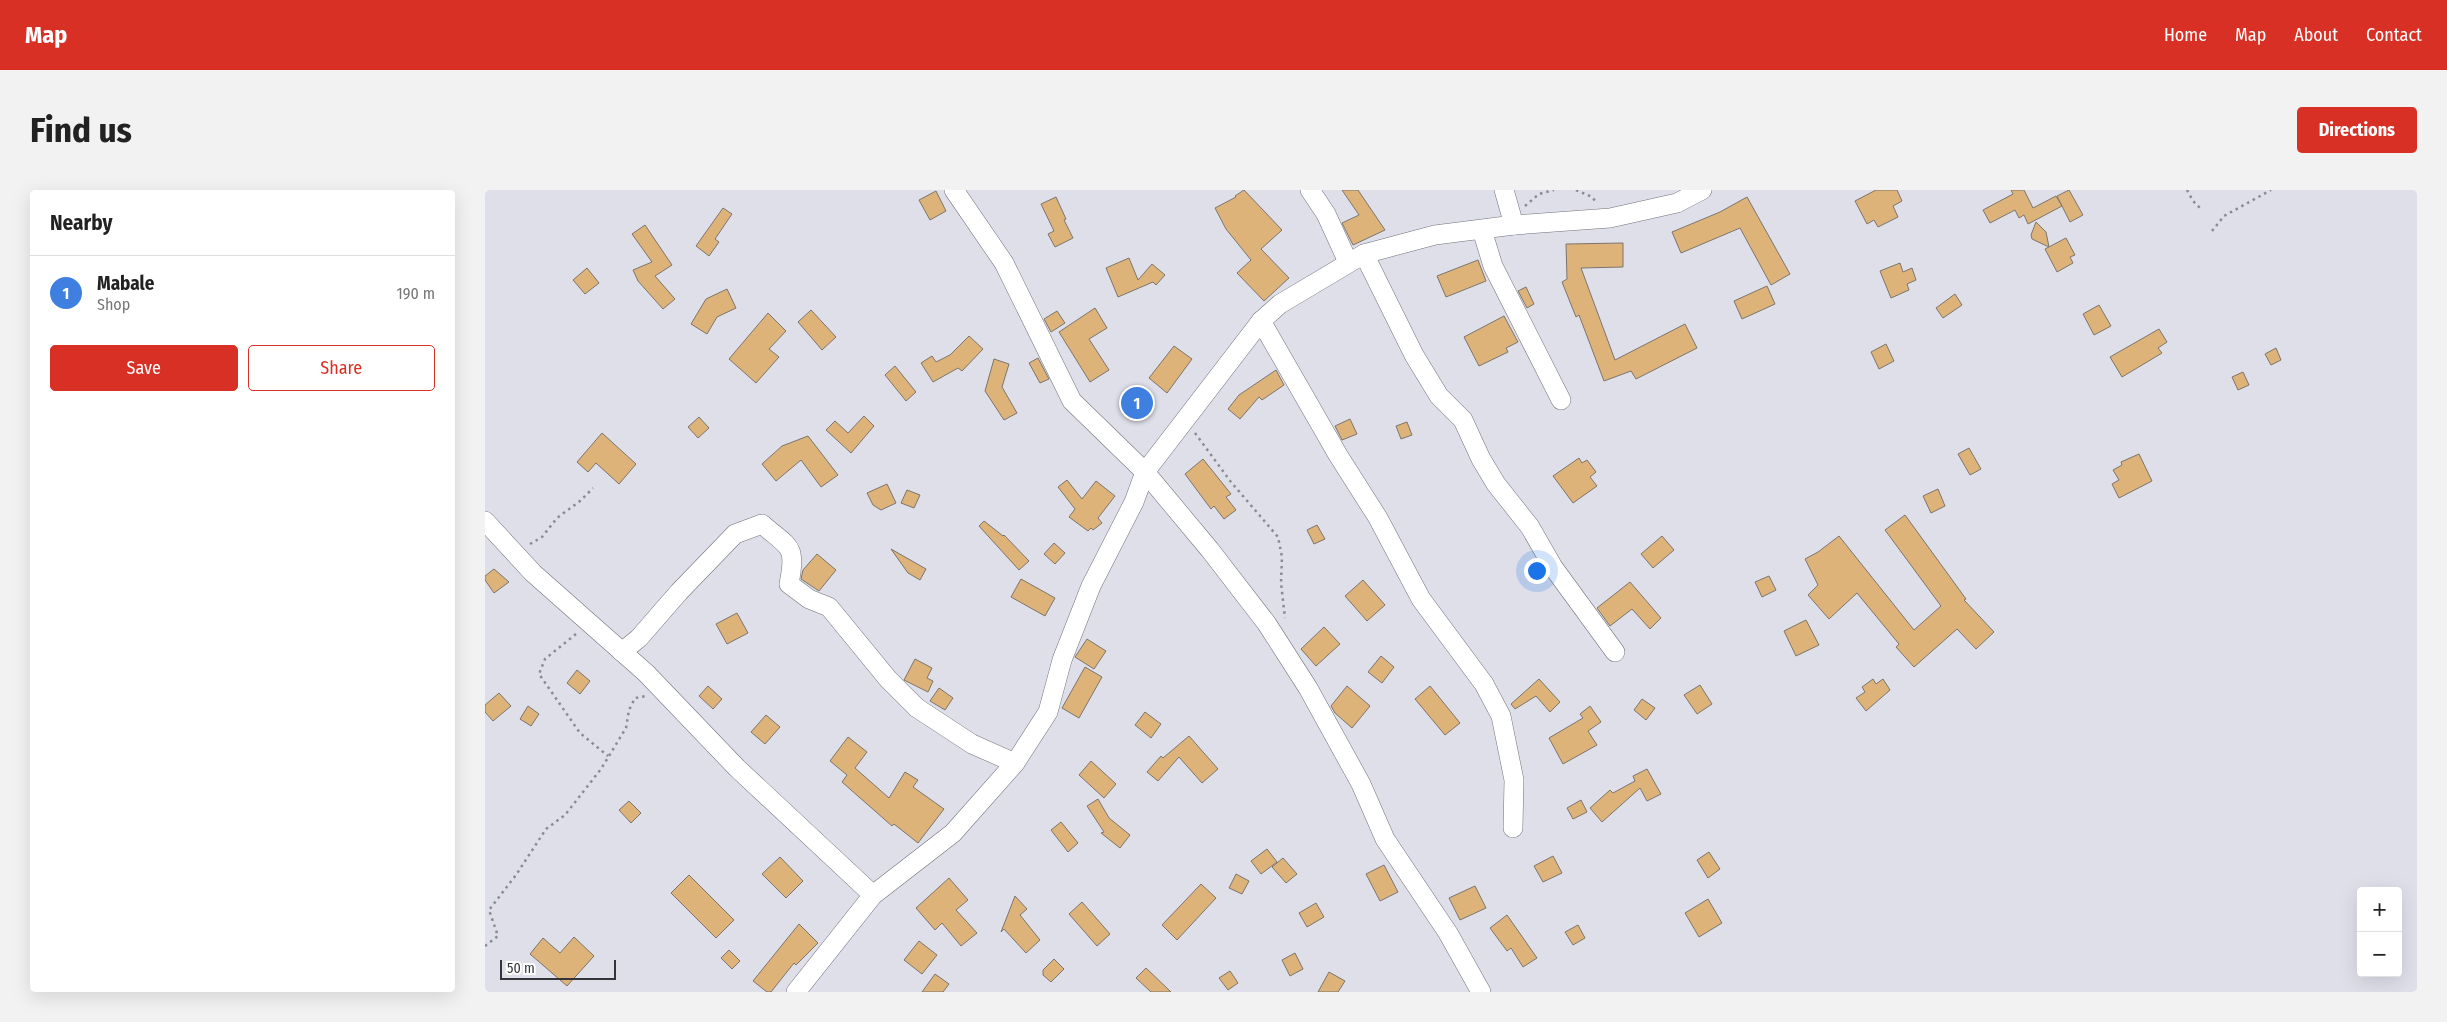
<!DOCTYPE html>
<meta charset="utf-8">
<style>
:root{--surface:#fff;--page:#f2f2f2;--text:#222;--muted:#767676;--line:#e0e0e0;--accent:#d93025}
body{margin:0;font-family:"Fira Sans Condensed",sans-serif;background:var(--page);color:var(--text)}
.controls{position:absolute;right:15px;bottom:15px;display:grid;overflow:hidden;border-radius:5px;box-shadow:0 5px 20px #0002}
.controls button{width:45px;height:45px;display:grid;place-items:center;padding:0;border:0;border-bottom:1px solid var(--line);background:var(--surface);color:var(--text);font:25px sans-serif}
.scale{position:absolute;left:15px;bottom:12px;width:116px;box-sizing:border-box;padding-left:5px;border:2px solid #343439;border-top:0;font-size:14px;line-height:18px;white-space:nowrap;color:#343439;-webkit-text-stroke:4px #fff;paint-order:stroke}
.you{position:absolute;left:1051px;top:380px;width:18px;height:18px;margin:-12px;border:4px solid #fff;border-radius:50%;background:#1a73e8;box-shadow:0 0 0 8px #1a73e833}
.badge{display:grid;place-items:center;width:32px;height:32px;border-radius:50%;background:var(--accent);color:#fff;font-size:16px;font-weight:700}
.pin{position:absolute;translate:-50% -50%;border:2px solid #fff;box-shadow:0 1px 5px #0006}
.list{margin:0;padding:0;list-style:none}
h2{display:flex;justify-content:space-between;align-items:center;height:65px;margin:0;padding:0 20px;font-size:21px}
h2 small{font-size:16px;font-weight:400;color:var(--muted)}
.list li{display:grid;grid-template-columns:32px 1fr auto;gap:15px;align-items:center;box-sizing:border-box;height:75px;padding:0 20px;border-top:1px solid var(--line)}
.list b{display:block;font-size:19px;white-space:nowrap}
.list p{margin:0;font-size:16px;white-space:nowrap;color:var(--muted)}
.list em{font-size:16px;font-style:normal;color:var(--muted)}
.actions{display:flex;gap:10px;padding:15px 20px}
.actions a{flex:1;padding:11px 0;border:1px solid var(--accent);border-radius:5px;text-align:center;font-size:18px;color:var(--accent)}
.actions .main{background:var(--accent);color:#fff}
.map{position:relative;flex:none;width:1932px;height:802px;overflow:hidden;border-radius:5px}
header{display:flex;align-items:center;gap:30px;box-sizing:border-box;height:70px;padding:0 25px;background:var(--accent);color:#fff}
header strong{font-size:24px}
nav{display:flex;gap:28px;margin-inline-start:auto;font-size:18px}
.intro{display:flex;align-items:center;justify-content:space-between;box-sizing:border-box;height:120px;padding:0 30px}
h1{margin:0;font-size:35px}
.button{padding:12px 22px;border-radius:5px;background:var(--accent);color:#fff;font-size:18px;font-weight:700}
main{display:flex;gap:30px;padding:0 30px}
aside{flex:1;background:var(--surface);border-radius:5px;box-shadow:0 5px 20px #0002}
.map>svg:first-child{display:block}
.building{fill:#deb37a;stroke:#7b756d}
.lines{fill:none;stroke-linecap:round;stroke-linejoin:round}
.minor-casing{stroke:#71717a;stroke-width:20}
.path{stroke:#8a8b92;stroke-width:2.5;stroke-dasharray:2.5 4;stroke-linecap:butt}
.minor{stroke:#fff;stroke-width:19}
</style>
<header>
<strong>Map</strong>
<nav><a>Home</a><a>Map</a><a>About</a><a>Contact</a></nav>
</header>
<div class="intro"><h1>Find us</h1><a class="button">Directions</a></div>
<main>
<aside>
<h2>Nearby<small></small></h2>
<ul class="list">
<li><span class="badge" style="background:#3f7fe0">1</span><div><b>Mabale</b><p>Shop</p></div><em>190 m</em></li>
</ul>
<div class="actions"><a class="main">Save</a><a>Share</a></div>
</aside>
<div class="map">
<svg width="1932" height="802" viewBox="0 0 1932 802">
<rect width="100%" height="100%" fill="#dedfe9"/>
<!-- building -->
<g class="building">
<polygon points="759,0 797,40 776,59 804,88 779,111 752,83 766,70 741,39 730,18 751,7 750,6"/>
<polygon points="857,0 873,0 900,40 868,55 857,33 874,25"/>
<polygon points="1391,0 1412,0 1417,11 1408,16 1413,27 1393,37 1389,30 1382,34 1370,11"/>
<polygon points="1526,0 1539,0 1548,18 1571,6 1577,16 1543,34 1539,25 1534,28 1530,20 1505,33 1498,20 1528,4"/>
<polygon points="1584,0 1598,25 1585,32 1572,6"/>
<polygon points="451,1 461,21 445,30 434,10"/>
<polygon points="571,7 581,29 579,30 588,48 570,57 563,44 569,41 556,14"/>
<polygon points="1262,7 1305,84 1286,95 1255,38 1196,63 1187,42 1235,22"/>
<polygon points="238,18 247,24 230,49 234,52 224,66 211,56"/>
<polygon points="1551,32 1561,42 1564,57 1547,49 1546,45"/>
<polygon points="160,35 187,75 170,86 190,109 178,119 153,91 148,80 167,72 147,44"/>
<polygon points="1581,48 1590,65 1585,67 1588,73 1572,82 1560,59"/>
<polygon points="1138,53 1138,77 1096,78 1130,170 1200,134 1212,158 1151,189 1146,181 1119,191 1094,125 1091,127 1077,92 1082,89 1081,54"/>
<polygon points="644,68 653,90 667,74 680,85 671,95 668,92 633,107 621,78"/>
<polygon points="993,70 1001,91 961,107 952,86"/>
<polygon points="1415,73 1418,82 1427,78 1431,90 1422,94 1424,100 1406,108 1395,81"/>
<polygon points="102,78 114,93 100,104 88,90"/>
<polygon points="1282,96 1290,114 1257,129 1249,111"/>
<polygon points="1041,97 1049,114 1042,118 1033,101"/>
<polygon points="242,99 251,118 232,127 222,144 206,134 221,109"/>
<polygon points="1470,104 1477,115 1458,128 1451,118"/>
<polygon points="1614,115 1626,136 1609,145 1598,124"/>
<polygon points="610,118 622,138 604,149 624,180 605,192 574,142"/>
<polygon points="326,120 351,147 337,160 313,132"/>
<polygon points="572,121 580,133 566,142 559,129"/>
<polygon points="283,123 301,141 284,159 294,167 271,193 244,169"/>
<polygon points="1019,126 1033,152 1021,158 1023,162 994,176 979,147"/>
<polygon points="1674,139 1682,152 1673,158 1677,163 1637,187 1625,167"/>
<polygon points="484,146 498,159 477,181 473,178 448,192 436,173 447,166 451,172 465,165"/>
<polygon points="1401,154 1409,171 1394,179 1386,162"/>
<polygon points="689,156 707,169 682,203 664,188"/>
<polygon points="1791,158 1796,170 1786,175 1780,164"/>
<polygon points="553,168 564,189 555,193 544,173"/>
<polygon points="509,169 524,174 517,197 532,223 519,230 500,201"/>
<polygon points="410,176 431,202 421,211 400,185"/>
<polygon points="791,180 799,195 777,210 774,207 755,229 743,219 754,205"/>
<polygon points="1758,182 1764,195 1753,200 1747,187"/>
<polygon points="379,226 389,236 366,263 341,240 350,231 363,243"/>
<polygon points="214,227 224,238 213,248 203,237"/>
<polygon points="865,229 872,244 857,250 850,236"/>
<polygon points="922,232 927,245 916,249 911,236"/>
<polygon points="117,243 151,274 134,294 111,273 103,282 92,272"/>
<polygon points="323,246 353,285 336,297 316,270 291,291 277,274 297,256"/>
<polygon points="1484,258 1496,279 1485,285 1473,264"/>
<polygon points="1654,264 1667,291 1634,308 1627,294 1634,290 1628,280 1637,275 1636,272"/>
<polygon points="1094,268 1097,273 1102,270 1111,282 1105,287 1112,296 1088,313 1068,286"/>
<polygon points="718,269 746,304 741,307 751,320 739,329 729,316 726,319 700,284"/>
<polygon points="582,290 597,309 611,291 630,306 613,328 617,333 608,340 606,338 603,341 584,327 590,319 573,297"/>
<polygon points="402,294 411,313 396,320 388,315 382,303"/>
<polygon points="1453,299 1460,316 1446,323 1438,306"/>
<polygon points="422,300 435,305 429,318 416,313"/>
<polygon points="1420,325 1481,409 1479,410 1509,442 1491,459 1472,439 1429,477 1411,457 1414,454 1372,403 1344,429 1323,405 1333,395 1320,369 1333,362 1354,346 1429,440 1456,416 1400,340"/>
<polygon points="499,331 518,346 519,345 544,371 534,380 494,336"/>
<polygon points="832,335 840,349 829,354 822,340"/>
<polygon points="1177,346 1189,360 1168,378 1156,364"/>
<polygon points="569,353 580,363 570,374 559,364"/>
<polygon points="406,359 441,379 435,390 423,383"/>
<polygon points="332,364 351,380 334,401 316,389 318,380"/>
<polygon points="9,379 24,392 9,403 0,390 0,386"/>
<polygon points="1284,386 1291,400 1277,407 1270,392"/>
<polygon points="536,389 570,408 560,426 526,407"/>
<polygon points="878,390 900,415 882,431 860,406"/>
<polygon points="1145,392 1176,428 1165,439 1147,419 1125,436 1112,418"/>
<polygon points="252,423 263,443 242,454 231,434"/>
<polygon points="1321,430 1334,455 1311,466 1299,441"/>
<polygon points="839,437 855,454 831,476 816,459"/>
<polygon points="602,449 621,461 609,479 590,467"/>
<polygon points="896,466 909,477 897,493 883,482"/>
<polygon points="430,469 447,478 442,488 448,491 443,502 419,490"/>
<polygon points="600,477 617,487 594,528 577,518"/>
<polygon points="92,480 105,491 95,504 82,493"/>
<polygon points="1054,489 1075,512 1065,522 1051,506 1030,519 1026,514"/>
<polygon points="1388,489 1391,494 1398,489 1405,500 1381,521 1371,508 1380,502 1377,497"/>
<polygon points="1215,495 1227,514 1212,524 1199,505"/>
<polygon points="223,496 237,509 228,519 214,506"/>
<polygon points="862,496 885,516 867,538 850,523 846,516"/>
<polygon points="945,496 975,533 960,545 930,509"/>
<polygon points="454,498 468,508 460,520 445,511"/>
<polygon points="14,503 26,516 8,531 0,522 0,515"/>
<polygon points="1157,509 1170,518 1161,530 1149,520"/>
<polygon points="43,516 54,524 46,536 35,529"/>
<polygon points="1105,516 1116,532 1103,541 1112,555 1078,574 1064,548 1098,528 1095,524"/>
<polygon points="660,522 676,534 666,548 650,535"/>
<polygon points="281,525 295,537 280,554 266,542"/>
<polygon points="704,546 733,579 717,593 694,567 673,591 662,582 676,566 678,568"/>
<polygon points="363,547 382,562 370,578 404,608 420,582 433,590 428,597 459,619 433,653 409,634 407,636 357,592 362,585 345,571"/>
<polygon points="606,571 631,594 619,608 594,585"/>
<polygon points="1162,579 1176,604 1162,611 1155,598 1117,632 1105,618 1125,600 1128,603 1150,591 1148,586"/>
<polygon points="613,609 624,628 645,645 635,658 616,643 619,642 602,616"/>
<polygon points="1096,610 1102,622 1088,629 1082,618"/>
<polygon points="144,611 156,623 146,633 134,620"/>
<polygon points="576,632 593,653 583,662 566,640"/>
<polygon points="782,659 792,672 776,684 766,671"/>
<polygon points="1224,662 1235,679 1223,688 1212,670"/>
<polygon points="1068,666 1077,683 1058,692 1049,676"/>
<polygon points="295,667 318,691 301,708 277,684"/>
<polygon points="798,668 812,684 801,693 787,677"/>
<polygon points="899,675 913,702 895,711 881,684"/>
<polygon points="751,684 764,691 757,704 744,698"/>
<polygon points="204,685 249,730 231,748 186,703"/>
<polygon points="464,688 483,710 471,720 492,743 476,756 457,733 450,740 431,718"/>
<polygon points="716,694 731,708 692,750 677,735"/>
<polygon points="990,696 1001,718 975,730 964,708"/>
<polygon points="530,706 542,719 535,725 555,750 541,763 519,739 516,742"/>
<polygon points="1223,709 1237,733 1214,747 1200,723"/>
<polygon points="597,712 625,744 612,756 584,724"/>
<polygon points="831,713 839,727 822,737 814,723"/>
<polygon points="1022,725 1052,768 1038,777 1026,758 1022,761 1005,738"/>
<polygon points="314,734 333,753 311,775 309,773 286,802 282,802 268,791"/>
<polygon points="1093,735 1100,748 1088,755 1080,742"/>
<polygon points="89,747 109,766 82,796 45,764 58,748 75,763"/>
<polygon points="434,751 452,765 437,784 419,770"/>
<polygon points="244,760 255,771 247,779 236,768"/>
<polygon points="810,763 818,779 805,786 797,770"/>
<polygon points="569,769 579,779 566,792 558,785 558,780"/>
<polygon points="661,778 686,802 666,802 651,788"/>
<polygon points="745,781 753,793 743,800 734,788"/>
<polygon points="844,782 860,791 853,802 833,802"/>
<polygon points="450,784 464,794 458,802 437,802"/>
</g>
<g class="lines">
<!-- minor casing -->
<g class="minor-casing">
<g id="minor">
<polyline points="469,0 519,73 587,211 660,282 725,360 782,434 823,498 876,594 900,649 963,743 996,802"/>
<polyline points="825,0 841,24 863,72"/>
<polyline points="1019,0 1029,35"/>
<polyline points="997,40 1008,76 1076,210"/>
<polyline points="879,64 929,165 954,206 978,230 996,269 1011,294 1045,337 1068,377 1130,462"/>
<polyline points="776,131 853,265 893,328 936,409 999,494 1016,526 1029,590 1028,638"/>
<polyline points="0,331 48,383 161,483 252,578 388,705"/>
<path d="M137,462L154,448L194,402L250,344L277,334C304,358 312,354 304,394L324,409L344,417L403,489L432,518L487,554L530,573"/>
<polyline points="311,802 388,705 468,643 530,573 563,522 577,470 606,396 649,312 660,282 776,131 795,114 879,64 950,45 1029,35 1125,28 1192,13 1217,0"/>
</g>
</g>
<!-- path -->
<g class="path">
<polyline points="1091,0 1107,7 1111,12"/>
<polyline points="1702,0 1708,11 1715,18"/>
<polyline points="1040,16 1054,4 1069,0"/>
<polyline points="1727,41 1739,26 1786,0"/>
<polyline points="710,243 746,292 793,347 797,367 796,393 800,428"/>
<polyline points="45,354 57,347 72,328 95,311 108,298"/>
<polyline points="91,444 60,469 54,484 95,543 123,566"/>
<polyline points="0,756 13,746 4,720 31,685 61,639 80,625 116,579 141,538 144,520 150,508 161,506"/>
</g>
<!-- minor -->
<use href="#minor" class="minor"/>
</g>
</svg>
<div class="controls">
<button>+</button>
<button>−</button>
</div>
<div class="scale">50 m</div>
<div class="you"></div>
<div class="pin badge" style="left:652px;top:213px;background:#3f7fe0">1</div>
</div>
</main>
